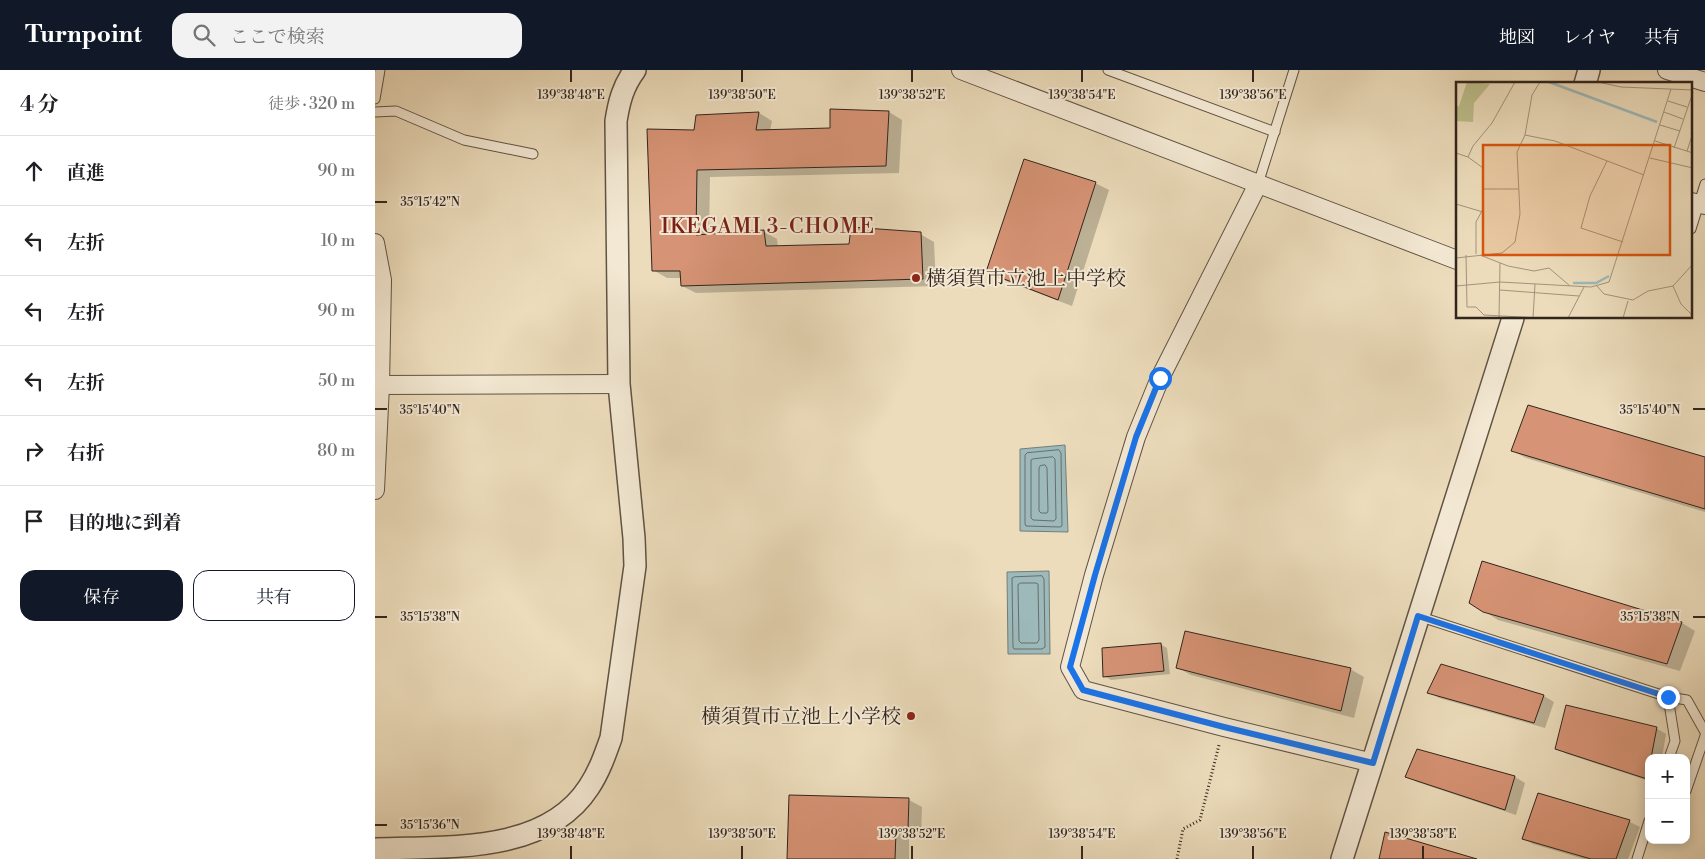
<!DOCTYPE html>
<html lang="ja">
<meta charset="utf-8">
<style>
:root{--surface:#fff;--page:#f2f2f2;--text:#202124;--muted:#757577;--line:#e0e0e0;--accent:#111827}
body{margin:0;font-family:"Libre Bodoni","Noto Serif JP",serif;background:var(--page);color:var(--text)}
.controls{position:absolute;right:15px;bottom:15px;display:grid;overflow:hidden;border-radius:10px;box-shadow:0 2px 12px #0003}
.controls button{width:45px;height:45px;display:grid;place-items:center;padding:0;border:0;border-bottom:1px solid var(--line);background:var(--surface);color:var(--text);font:25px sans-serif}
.stop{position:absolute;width:15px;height:15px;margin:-11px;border:4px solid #1a73e8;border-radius:50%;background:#fff}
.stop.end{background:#1a73e8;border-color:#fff;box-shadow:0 1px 5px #0008}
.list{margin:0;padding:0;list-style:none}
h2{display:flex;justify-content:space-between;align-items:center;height:65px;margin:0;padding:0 20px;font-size:21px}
h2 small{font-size:16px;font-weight:400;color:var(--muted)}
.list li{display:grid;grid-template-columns:32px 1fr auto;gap:15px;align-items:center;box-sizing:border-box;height:70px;padding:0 20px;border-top:1px solid var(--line)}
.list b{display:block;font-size:19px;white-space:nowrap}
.list em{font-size:16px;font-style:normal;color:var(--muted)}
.actions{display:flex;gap:10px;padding:15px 20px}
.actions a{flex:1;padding:11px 0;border:1px solid var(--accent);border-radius:15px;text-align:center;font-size:18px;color:var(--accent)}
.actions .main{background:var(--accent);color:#fff}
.icon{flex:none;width:28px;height:28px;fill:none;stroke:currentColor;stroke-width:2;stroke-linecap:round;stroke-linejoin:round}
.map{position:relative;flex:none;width:1330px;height:789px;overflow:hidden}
header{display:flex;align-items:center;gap:30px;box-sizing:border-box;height:70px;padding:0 25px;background:var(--accent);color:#fff}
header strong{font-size:24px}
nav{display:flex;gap:28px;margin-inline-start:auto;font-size:18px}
.search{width:350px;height:45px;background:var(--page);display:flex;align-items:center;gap:12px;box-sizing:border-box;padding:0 18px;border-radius:15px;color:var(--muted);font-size:19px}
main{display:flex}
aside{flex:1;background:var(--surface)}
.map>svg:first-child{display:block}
.water{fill:#9db9ba;stroke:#727e7b}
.shadow{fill:#0003}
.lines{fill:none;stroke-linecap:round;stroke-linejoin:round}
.shore{stroke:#676f6c;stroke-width:1}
.building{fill:#d69375;stroke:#31251d}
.service-casing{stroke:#605344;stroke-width:11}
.minor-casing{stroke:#605344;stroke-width:20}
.tertiary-casing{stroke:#605344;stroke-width:24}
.path{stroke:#31251d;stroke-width:3;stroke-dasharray:1 2.5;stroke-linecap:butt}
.service{stroke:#f3e8d3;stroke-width:9}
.minor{stroke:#f3e8d3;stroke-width:18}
.tertiary{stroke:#f3e8d3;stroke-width:21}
.route{stroke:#1a73e8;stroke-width:6}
.ticks{fill:none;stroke:#31251d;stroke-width:2}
.poi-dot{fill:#8f2418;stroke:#f3e8d3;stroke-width:2}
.labels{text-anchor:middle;stroke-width:4;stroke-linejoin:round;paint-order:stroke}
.poi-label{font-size:20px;fill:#31251d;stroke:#f3e8d3;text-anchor:start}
.neighbourhood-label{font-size:21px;letter-spacing:1px;fill:#7a1f14;stroke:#f3e8d3}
.inset-river{fill:none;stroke:#9db9ba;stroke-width:2.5}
.inset-road{fill:none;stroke:#a1937c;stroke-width:1}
.view{fill:#d6540e;fill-opacity:0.15;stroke:#d6540e;stroke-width:2.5}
.inset-edge{fill:none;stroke:#31251d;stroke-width:2.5}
.ticks-label{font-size:12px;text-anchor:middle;fill:#31251d;stroke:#f3e8d3;stroke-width:4;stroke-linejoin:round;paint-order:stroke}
</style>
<header>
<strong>Turnpoint</strong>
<div class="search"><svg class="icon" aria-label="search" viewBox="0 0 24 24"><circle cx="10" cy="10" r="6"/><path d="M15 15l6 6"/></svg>ここで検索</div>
<nav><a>地図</a><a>レイヤ</a><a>共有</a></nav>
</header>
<main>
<aside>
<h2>4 分<small>徒歩 · 320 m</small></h2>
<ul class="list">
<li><svg class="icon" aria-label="ahead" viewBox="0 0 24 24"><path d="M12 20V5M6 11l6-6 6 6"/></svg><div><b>直進</b></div><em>90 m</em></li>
<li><svg class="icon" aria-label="left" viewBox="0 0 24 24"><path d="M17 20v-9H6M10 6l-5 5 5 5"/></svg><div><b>左折</b></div><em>10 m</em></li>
<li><svg class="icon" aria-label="left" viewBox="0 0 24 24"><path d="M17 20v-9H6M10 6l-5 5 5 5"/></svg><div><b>左折</b></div><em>90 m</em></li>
<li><svg class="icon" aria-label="left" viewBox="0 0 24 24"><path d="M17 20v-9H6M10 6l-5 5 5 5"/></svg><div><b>左折</b></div><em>50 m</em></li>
<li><svg class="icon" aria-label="right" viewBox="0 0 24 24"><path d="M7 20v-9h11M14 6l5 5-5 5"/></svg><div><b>右折</b></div><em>80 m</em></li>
<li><svg class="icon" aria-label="arrive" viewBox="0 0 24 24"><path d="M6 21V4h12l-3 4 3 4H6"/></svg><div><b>目的地に到着</b></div></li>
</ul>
<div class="actions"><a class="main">保存</a><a>共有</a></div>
</aside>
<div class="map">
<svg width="1330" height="789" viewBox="0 0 1330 789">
<rect width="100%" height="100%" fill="#ecdcbb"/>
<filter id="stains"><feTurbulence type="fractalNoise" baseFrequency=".004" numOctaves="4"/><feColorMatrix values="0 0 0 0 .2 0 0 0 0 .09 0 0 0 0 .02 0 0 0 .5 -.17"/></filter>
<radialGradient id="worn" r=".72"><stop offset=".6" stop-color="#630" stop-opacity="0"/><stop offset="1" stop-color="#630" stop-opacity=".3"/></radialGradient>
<!-- water -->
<g class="water">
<polygon points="690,375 693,462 645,461 645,379"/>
<polygon points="674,501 675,584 633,584 632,502"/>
</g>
<!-- shadow -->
<g class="shadow">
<polygon points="456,41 514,42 527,50 524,103 335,107 334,165 388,161 402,169 403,177 475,175 545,164 559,172 561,216 321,223 307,216 307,208 292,208 278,200 320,61 322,46 384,43 397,51 395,61 456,59"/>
<polygon points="720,113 734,120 697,236 626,209 613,201"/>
<polygon points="1138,381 1330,389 1330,442 1151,388"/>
<polygon points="1108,492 1307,553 1320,561 1305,601 1123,550 1109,541"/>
<polygon points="785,574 792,578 795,604 736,610 729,606"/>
<polygon points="1067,596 1169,626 1179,632 1170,658 1064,628 1054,622"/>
<polygon points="803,598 975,599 989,607 979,648 816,605"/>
<polygon points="1281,658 1291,664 1287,688 1274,688 1274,711 1192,684 1181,678"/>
<polygon points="1042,680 1140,707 1150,713 1141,745 1042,712 1032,706"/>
<polygon points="1164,725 1255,752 1265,757 1253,789 1209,789 1158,774 1148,768"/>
<polygon points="534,730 547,737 546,767 534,769 534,789 414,789"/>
</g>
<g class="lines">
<!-- shore -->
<g class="shore">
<polygon points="684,380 686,383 687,456 685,457 651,456 650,454 650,385 652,383"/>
<polygon points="678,387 680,389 681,449 679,451 658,450 656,448 656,390 658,389"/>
<polygon points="670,395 672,398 673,441 672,443 666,443 664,441 664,398 665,396"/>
<polygon points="667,506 669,509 670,577 667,579 639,579 638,577 637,508 639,507"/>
<polygon points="646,513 661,513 663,514 664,570 662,573 646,573 644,571 643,515"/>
</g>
</g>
<!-- building -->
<g class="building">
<polygon points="455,39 514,41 511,96 322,100 321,165 389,160 391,176 474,174 476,157 546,162 548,209 306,216 305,201 277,201 272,59 319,60 321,45 384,42 381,60 455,58"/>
<polygon points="649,89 721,112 683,230 611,202"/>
<polygon points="1153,335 1330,387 1330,439 1136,381"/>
<polygon points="1107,491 1307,552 1292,594 1108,542 1094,533"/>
<polygon points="810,561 976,598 966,641 801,598"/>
<polygon points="786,573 789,601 728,607 727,578"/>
<polygon points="1066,594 1169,625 1159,653 1052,623"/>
<polygon points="1191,635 1282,657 1276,688 1274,688 1272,709 1180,679"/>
<polygon points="1042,679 1140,706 1130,740 1030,707"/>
<polygon points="1163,723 1255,750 1241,789 1216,789 1147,769"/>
<polygon points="414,725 534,728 533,759 521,762 520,789 412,789"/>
<polygon points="1010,762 1102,789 1004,789"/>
</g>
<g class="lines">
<!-- service casing -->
<g class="service-casing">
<g id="service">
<polyline points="733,0 900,62"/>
<polyline points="0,29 5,0"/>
<polyline points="0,42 21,41 89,70 158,84"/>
<polyline points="883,114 919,0"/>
<polyline points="1316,159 1330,114"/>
<polyline points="1043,546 1293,627 1300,671 1294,688"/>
<polyline points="1293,627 1312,630 1330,662"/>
<polyline points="1311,721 1330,666"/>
<polyline points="1262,789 1274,751"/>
</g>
</g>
<!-- minor casing -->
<g class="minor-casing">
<g id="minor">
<polyline points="586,0 1082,190"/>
<polyline points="1292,0 1330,12"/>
<polyline points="883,114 785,308 761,367 719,505 695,597 708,620 849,657 998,693"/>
<polyline points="1316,132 1330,135"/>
<polyline points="0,173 7,210 5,315 0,420"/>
<polyline points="5,315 244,314"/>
</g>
</g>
<!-- tertiary casing -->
<g class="tertiary-casing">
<g id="tertiary">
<polyline points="1210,14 1214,0"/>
<path d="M0,779C71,776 170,785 214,717C224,702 230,685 236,668L260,496L259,468L244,314L241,51C244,32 248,16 260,0"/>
<polyline points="967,789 1138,248"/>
</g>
</g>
<!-- path -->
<polyline class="path" points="802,789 808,759 825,750 844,675"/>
<!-- service -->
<use href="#service" class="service"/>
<!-- minor -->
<use href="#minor" class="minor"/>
<!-- tertiary -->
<use href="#tertiary" class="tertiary"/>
</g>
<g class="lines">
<!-- route -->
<polyline class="route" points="785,308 761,367 720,505 695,597 708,620 849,657 998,693 1043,546 1293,627"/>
</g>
<!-- ticks -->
<path class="ticks" d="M196,0V12M367,0V12M537,0V12M707,0V12M878,0V12M0,132H12M0,339H12M1318,339H1330M0,547H12M1318,547H1330M0,755H12M196,776V789M367,776V789M537,776V789M707,776V789M878,776V789M1048,776V789"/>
<!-- markers -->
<g class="poi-dot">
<circle cx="541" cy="208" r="5"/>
<circle cx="536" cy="646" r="5"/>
</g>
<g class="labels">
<!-- poi labels -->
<g class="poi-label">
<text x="551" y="215">横須賀市立池上中学校</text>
<text x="526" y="653" text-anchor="end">横須賀市立池上小学校</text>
</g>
<!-- neighbourhood labels -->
<g class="neighbourhood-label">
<text x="393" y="163">IKEGAMI 3-CHOME</text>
</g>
</g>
<!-- overview -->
<g transform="translate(1081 12)">
<rect width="236" height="236" fill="#ecdcbb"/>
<path d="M11,0L34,2L18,21L17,40L0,39V25L3,24Z" fill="#bdbf8c"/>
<path class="inset-river" d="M93,0L201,40M117,201H140L153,194"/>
<path class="inset-road" d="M142,0L165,5L237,8M212,19L231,25M208,30L227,37M204,43L224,49M69,53L99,59L188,93M199,59L237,71M218,66L237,10M231,69L237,51M0,71L12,75L27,86V127L20,140V172M12,75L17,64L36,41L59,0M194,76L237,86M151,79L134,114L125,146L167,160M28,107H62M0,122L27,130M10,173L11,225H20L28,233L84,236M24,173L52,184L78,189L93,186L114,204M0,176L46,171L59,160L64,132L61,70L69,53L76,13L84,0M0,204L44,200L135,205L153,200L215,7M141,204L148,212L177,218L192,209L217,204L237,182M217,204L225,222L237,234M44,208L123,214M43,236L44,181M77,236L79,202M112,236L128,205M167,236L172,219"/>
<path class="view" d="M27,63H214V173H27Z"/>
<rect width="236" height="236" class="inset-edge"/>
</g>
<g class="ticks-label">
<text x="196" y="29">139°38'48"E</text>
<text x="367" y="29">139°38'50"E</text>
<text x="537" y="29">139°38'52"E</text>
<text x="707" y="29">139°38'54"E</text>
<text x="878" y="29">139°38'56"E</text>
<text x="55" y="136">35°15'42"N</text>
<text x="55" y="344">35°15'40"N</text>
<text x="1275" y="344">35°15'40"N</text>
<text x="55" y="551">35°15'38"N</text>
<text x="1275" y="551">35°15'38"N</text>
<text x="55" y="759">35°15'36"N</text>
<text x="196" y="768">139°38'48"E</text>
<text x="367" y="768">139°38'50"E</text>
<text x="537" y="768">139°38'52"E</text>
<text x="707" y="768">139°38'54"E</text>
<text x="878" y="768">139°38'56"E</text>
<text x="1048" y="768">139°38'58"E</text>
</g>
<rect width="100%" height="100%" filter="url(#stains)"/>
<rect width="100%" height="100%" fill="url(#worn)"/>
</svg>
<div class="controls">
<button>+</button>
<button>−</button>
</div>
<div class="stop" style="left:785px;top:308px"></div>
<div class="stop end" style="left:1293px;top:627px"></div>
</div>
</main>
